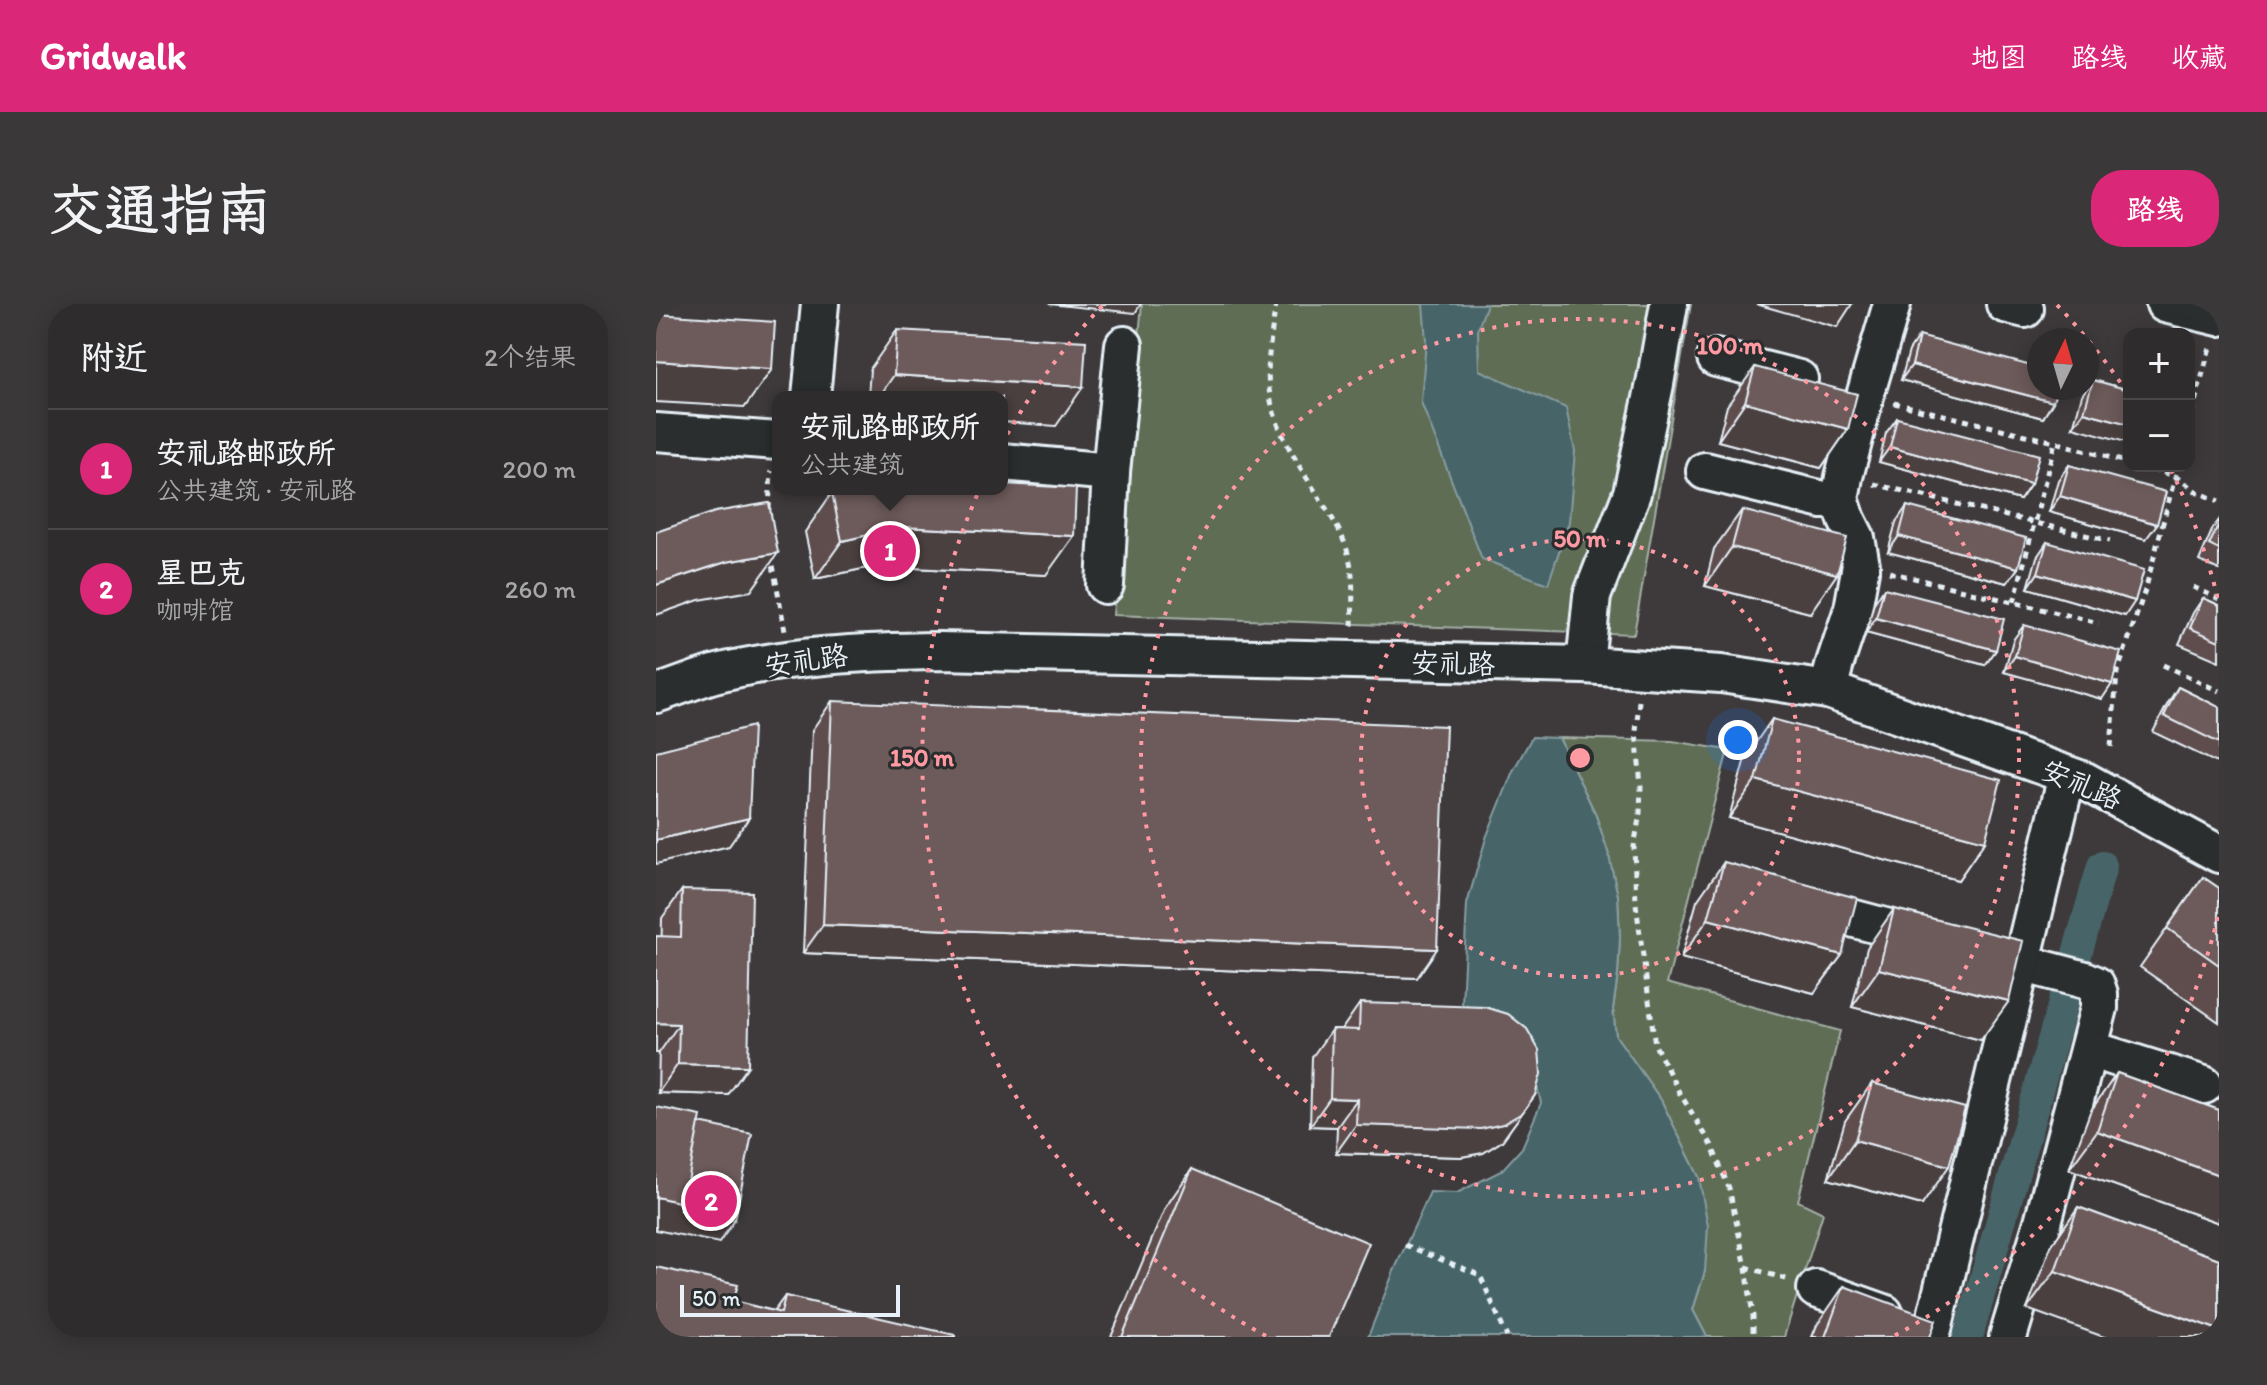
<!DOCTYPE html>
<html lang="zh">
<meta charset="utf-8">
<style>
:root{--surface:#2e2c2c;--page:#3a3838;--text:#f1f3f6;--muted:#a7a7a9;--line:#494848;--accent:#db2777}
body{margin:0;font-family:Itim,"LXGW WenKai TC",sans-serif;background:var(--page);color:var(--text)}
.controls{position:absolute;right:24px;top:24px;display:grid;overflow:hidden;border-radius:16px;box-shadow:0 4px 20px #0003}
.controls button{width:72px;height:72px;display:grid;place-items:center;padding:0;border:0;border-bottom:2px solid var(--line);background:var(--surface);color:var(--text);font:40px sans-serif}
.compass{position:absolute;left:1371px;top:24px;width:72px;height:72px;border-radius:50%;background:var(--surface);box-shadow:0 4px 20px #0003;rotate:5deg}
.scale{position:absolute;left:24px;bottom:20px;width:220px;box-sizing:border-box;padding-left:8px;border:4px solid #e8f1f8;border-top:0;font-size:22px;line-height:28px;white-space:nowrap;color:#e8f1f8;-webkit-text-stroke:6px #2a2d2e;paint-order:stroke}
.you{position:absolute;left:1082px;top:436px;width:28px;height:28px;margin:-20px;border:6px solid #fff;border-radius:50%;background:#1a73e8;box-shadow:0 0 0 12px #1a73e833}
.badge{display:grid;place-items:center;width:52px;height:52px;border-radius:50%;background:var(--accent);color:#fff;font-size:26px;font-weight:700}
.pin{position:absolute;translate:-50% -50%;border:4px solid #fff;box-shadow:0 2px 8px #0006}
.popup{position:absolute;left:116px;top:87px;width:236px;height:104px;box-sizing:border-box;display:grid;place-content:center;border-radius:16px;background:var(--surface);filter:drop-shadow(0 2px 6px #0005);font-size:26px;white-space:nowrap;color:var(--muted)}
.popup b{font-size:30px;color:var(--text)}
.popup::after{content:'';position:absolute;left:50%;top:100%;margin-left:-16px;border:16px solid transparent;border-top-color:var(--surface)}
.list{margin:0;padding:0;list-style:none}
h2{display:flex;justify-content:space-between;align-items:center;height:104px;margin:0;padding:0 32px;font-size:34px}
h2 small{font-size:26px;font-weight:400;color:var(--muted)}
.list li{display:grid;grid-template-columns:52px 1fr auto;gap:24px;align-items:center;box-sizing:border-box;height:120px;padding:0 32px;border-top:2px solid var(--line)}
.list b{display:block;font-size:30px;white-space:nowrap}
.list p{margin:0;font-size:26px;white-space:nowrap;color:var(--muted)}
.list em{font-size:26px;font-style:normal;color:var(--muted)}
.map{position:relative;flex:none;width:1563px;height:1033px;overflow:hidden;border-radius:32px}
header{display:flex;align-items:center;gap:48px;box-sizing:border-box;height:112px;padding:0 40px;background:var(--accent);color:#fff}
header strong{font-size:38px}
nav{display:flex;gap:44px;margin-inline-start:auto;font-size:28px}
.intro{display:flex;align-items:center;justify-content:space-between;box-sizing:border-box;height:192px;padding:0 48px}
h1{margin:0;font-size:56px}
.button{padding:20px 36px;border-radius:32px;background:var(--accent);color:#fff;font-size:28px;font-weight:700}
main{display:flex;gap:48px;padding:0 48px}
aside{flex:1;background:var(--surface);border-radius:32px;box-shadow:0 4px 20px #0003}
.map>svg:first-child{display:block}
.green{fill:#5f6d55;stroke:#a4afa6;stroke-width:2}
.water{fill:#476568;stroke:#879da2;stroke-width:2}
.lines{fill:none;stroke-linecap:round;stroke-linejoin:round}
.canal{stroke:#476568;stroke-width:30}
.minor-casing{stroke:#e8f1f8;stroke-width:42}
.path{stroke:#e8f1f8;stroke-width:5;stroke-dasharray:6 6;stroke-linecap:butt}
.minor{stroke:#2a2d2e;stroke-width:36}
.wall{fill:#5e4d4d;stroke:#e8f1f8;stroke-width:2}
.shaded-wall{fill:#4c3f3f;stroke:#e8f1f8;stroke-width:2}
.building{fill:#6d5a5a;stroke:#e8f1f8;stroke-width:2}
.ring{fill:none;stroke:#ff9aa2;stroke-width:4;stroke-dasharray:4 8}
.labels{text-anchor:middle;stroke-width:6;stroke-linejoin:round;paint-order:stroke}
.street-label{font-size:28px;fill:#e8f1f8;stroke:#2a2d2e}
.centre{fill:#ff9aa2;stroke:#2a2d2e;stroke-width:4}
.ring-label{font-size:24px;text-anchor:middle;font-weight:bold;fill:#ff9aa2;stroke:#2a2d2e;stroke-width:6;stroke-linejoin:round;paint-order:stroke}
</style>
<header>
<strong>Gridwalk</strong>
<nav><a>地图</a><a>路线</a><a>收藏</a></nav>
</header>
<div class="intro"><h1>交通指南</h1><a class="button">路线</a></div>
<main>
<aside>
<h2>附近<small>2个结果</small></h2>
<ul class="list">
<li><span class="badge">1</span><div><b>安礼路邮政所</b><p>公共建筑 · 安礼路</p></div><em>200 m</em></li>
<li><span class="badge">2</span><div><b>星巴克</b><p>咖啡馆</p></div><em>260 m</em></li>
</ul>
</aside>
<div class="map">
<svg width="1563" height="1033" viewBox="0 0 1563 1033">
<rect width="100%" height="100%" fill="#3e3a3b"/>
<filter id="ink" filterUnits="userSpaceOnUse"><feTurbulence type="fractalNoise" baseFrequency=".0125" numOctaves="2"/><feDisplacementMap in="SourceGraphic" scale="16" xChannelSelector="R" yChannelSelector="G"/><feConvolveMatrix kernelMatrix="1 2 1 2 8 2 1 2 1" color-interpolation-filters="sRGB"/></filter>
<g filter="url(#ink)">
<!-- green -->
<g class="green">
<polygon points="486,0 1035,0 978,330 457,311"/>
<polygon points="903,434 1016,437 1072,446 1011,679 1184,727 1142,897 1167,909 1128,1033 1051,1033 1037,1006 1049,967 1043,873 1005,796 960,732 957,705 962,670 964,634 962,592 952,548 939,509"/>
</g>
<!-- water -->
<g class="water">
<polygon points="767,0 831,0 822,24 823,66 910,104 919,147 913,218 892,280 826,255 765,98 770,37"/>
<polygon points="876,433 903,434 939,509 952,548 962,592 964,634 962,670 957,705 960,732 1005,796 1043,873 1052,922 1049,967 1037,1006 1051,1033 712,1033 738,967 774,888 801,889 845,867 866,844 885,799 877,766 822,707 806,700 811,600 830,534 857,467"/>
</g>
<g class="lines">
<!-- canal -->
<polyline class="canal" points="1312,1033 1446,562"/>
<!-- minor casing -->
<g class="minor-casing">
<g id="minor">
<polyline points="1349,0 1369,5"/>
<polyline points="1509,0 1563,13"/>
<polyline points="1060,54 1143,75"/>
<polyline points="155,93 164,0"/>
<polyline points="0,128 122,137"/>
<polyline points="346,158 455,168"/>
<polyline points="1049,167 1167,196 1184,195"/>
<polyline points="449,281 455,168 468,41"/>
<polyline points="929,361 936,292 976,189 999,80 1013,0"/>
<polyline points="1172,386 1179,359 1197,305 1205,261 1200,234 1191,216 1184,195 1188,173 1209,92 1236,0"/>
<path d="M0,390C19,384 38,376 58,370C132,351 208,348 283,347L929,361L1065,370L1172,386L1429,477L1563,550"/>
<polyline points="1150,602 1429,676 1440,681 1443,690 1443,704 1387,918 1352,1033"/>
<polyline points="1433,745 1548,781"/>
<polyline points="1160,985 1228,1009"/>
<polyline points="1277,1025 1411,471"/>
</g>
</g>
<!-- path -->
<g class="path">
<path d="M620,0C615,34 607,71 617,105C626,138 648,169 666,198C677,215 688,232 693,253C699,277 696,302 696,327"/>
<polyline points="1238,99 1399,138 1473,159"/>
<polyline points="1533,120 1554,43"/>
<polyline points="1484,162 1519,172 1541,188 1563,197"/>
<polyline points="1218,180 1454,237"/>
<polyline points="113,205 115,167"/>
<polyline points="115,250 129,327"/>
<polyline points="1233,268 1443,319"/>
<polyline points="1537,283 1563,295"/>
<polyline points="1358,298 1399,138"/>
<polyline points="1507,361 1563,387"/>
<polyline points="983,397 980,427 985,482 984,509 978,543 980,600 999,741 1023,788 1055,840 1073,884 1090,963 1097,1012 1097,1033"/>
<polyline points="1455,443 1461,370 1490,283 1522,162"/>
<polyline points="749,941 824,971 851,1033"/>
<polyline points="1090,963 1133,976"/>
</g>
<!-- minor -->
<use href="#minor" class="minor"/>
</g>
<!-- wall -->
<g class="wall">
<polygon points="241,26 400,122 346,93 212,93 214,65"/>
<polygon points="1263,32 1397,98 1387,114 1245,76 1253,47"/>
<polygon points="1099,63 1192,125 1165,164 1062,137 1071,102"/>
<polygon points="1437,76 1473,86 1417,123 1426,91"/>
<polygon points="1241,114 1375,180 1364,196 1223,158 1230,129"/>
<polygon points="1413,161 1490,235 1393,208 1402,176"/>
<polygon points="176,189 390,271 220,262 159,275 149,228"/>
<polygon points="1251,202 1362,264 1351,279 1232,248 1240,218"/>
<polygon points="1086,206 1154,309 1049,282 1058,245"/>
<polygon points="1563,216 1563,266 1543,257 1557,224"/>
<polygon points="1391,238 1469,312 1372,284 1381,253"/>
<polygon points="1228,284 1340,346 1329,361 1210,329 1218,299"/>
<polygon points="1547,294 1563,301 1563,357 1523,340 1537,309"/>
<polygon points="1368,321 1446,395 1348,368 1357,336"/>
<polygon points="1522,383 1563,403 1563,460 1497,428 1512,399"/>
<polygon points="176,397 761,674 147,649 156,426"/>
<polygon points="1116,415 1329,537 1302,576 1073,514 1089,454"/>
<polygon points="1068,558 1186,651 1158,689 1025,654 1041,597"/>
<polygon points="1547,573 1563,584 1563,718 1484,663"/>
<polygon points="26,586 72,791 2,789 6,614"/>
<polygon points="1238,605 1325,736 1196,703 1211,644"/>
<polygon points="704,699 879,791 846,837 827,849 805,853 680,849 681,823 654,822 656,753 676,725 686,725"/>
<polygon points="1461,769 1563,806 1563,919 1413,865 1434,808"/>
<polygon points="1216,779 1266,901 1172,875 1189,817"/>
<polygon points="536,865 673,1033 455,1033 509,904"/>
<polygon points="1422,903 1563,955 1371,1005 1395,942"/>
<polygon points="1188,982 1274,1033 1156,1033 1161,1021"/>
<polygon points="129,992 299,1033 0,1033 77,997 118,1007"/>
</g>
<!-- shaded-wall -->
<g class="shaded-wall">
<polygon points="393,0 485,0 479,9"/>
<polygon points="1100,0 1196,0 1181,23"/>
<polygon points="0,57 116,65 89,103 0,98"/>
<polygon points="1256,61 1397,98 1387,114 1245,76"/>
<polygon points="238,71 427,83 400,122 346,118 346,93 223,93"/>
<polygon points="1089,98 1192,125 1165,164 1062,137"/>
<polygon points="1428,108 1473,120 1473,139 1417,123"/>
<polygon points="1234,143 1375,180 1364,196 1223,158"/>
<polygon points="1404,192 1501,220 1490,235 1393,208"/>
<polygon points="247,223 418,232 390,271 220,262 159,275 186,237"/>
<polygon points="1243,232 1362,264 1351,279 1232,248"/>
<polygon points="1076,243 1181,270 1154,309 1049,282"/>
<polygon points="122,249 95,287 43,296 0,311 0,281 70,258"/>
<polygon points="1382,269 1479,297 1469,312 1372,284"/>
<polygon points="1220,314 1340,346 1329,361 1210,329"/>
<polygon points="1359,352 1456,380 1446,395 1348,368"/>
<polygon points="1100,476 1329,537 1302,576 1073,514"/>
<polygon points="93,514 73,542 0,560 0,536"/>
<polygon points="1052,615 1186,651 1158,689 1025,654"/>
<polygon points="167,621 781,645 761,674 147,649"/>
<polygon points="1223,665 1353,697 1325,736 1196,703"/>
<polygon points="0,719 23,720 3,749 0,749"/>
<polygon points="22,760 92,762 72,791 2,789"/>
<polygon points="879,791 846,837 827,849 805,853 680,849 700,821"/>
<polygon points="674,794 701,795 681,823 654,822"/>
<polygon points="1441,827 1563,871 1563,919 1413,865"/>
<polygon points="1199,836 1293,862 1266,901 1172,875"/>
<polygon points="0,893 28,899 79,916 63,939 0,926"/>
<polygon points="1399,967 1563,1026 1563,1033 1448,1033 1371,1005"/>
</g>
<!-- building -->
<g class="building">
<polygon points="0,10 119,18 116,65 0,57"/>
<polygon points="241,26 430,37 427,83 238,71"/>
<polygon points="1263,32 1383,64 1383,84 1401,84 1397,98 1256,61"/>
<polygon points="1099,63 1201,90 1192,125 1089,98"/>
<polygon points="1437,76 1473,86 1473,120 1428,108"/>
<polygon points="1241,114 1383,151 1375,180 1234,143"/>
<polygon points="1413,161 1510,188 1501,220 1404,192"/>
<polygon points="346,180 420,184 418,232 247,223 186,237 176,189 194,185 346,185"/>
<polygon points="113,199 122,249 70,258 0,281 0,228 59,208"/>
<polygon points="1251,202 1370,234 1362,264 1243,232"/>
<polygon points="1086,206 1191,234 1181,270 1076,243"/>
<polygon points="1563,220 1563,246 1553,241"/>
<polygon points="1391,238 1488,266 1479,297 1382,269"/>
<polygon points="1228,284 1348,315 1340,346 1220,314"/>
<polygon points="1547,294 1563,301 1563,337 1534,324"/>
<polygon points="1368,321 1465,348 1456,380 1359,352"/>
<polygon points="1522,383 1563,403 1563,439 1508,412"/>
<polygon points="176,397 790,422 781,645 167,621"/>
<polygon points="1116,415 1345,476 1329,537 1100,476"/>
<polygon points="97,422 93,514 0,536 0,447"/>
<polygon points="1068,558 1201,594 1186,651 1052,615"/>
<polygon points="1547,573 1563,584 1563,661 1511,624"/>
<polygon points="26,586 96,588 92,762 22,760 23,720 0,719 0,632 25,633"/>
<polygon points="1238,605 1367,637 1353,697 1223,665"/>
<polygon points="704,699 829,703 852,710 871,725 883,746 885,770 879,791 866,809 847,820 825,825 700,821 701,795 674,794 676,725 703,726"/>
<polygon points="1461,769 1563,806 1563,871 1441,827"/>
<polygon points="1216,779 1309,804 1293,862 1199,836"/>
<polygon points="0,803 45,812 28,899 0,893"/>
<polygon points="43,819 96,830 79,916 24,906 28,899"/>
<polygon points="536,865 713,939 673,1033 466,1033"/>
<polygon points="1422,903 1563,955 1563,1026 1399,967"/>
<polygon points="0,963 82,981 77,997 125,1009 129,992 299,1031 299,1033 0,1033"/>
<polygon points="1188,982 1280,1016 1274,1033 1169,1033"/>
</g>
</g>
<!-- distance rings -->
<g class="ring">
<circle cx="924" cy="454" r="219"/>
<circle cx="924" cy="454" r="439"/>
<path d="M1562 613A658 658 0 0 1 1238 1032M610 1032A658 658 0 0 1 447 1M1401 1A658 658 0 0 1 1473 91M1515 166A658 658 0 0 1 1562 295"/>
</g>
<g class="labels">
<!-- street labels -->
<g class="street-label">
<text transform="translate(150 356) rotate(-8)" y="10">安礼路</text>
<text transform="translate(797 359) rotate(1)" y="10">安礼路</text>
<text transform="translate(1426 480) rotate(23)" y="10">安礼路</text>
</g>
</g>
<circle cx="924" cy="454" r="12" class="centre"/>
<g class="ring-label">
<text x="1074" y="50">100 m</text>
<text x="924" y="243">50 m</text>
<text x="266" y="462">150 m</text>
</g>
</svg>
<div class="controls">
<button>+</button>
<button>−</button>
</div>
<svg class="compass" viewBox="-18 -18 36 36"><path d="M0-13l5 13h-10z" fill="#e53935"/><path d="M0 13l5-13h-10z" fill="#a7a7a9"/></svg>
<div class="scale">50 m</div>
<div class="you"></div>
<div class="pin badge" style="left:234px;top:247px">1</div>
<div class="popup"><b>安礼路邮政所</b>公共建筑</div>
<div class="pin badge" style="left:55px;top:897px">2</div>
</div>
</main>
